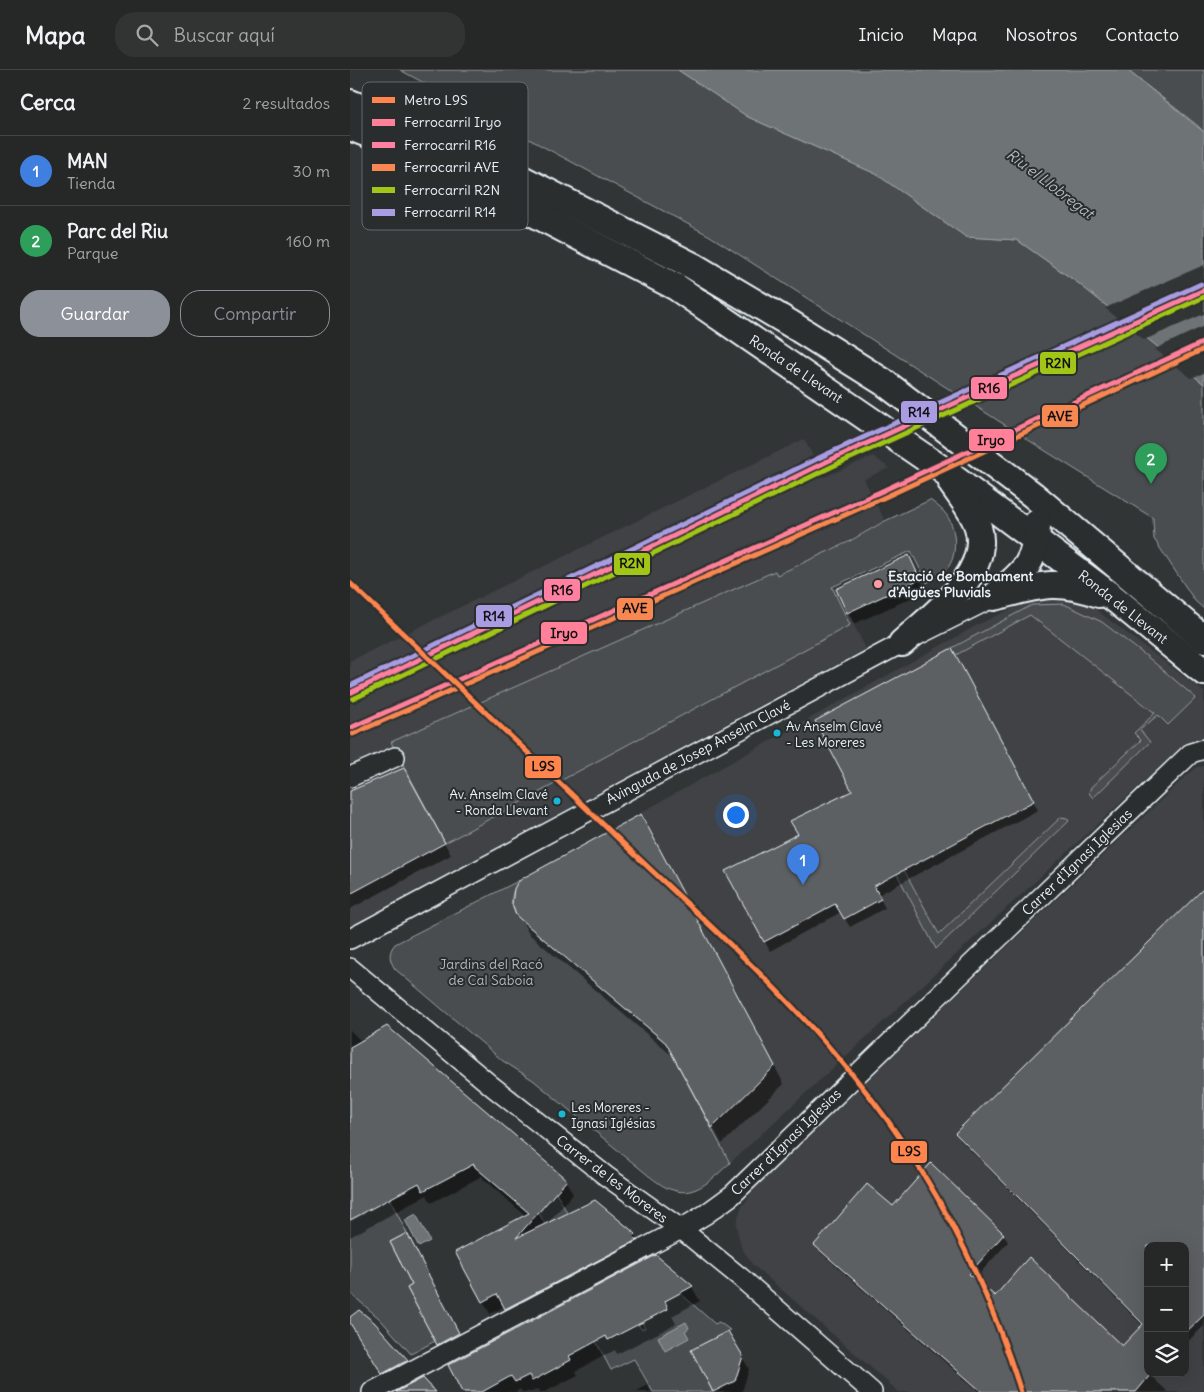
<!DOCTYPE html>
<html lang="es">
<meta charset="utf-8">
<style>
:root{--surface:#262828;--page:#323434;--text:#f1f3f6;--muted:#a4a6a8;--line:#424445;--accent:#8c9099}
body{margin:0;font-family:Delius,sans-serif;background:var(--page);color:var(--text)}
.controls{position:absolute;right:15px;bottom:15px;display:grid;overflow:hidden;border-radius:10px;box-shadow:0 5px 20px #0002}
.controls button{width:45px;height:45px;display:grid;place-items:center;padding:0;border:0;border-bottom:1px solid var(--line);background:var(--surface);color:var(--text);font:25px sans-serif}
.you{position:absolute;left:385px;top:744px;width:18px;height:18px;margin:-12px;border:4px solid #fff;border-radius:50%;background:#1a73e8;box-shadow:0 0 0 8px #1a73e833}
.badge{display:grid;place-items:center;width:32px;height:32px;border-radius:50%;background:var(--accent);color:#fff;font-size:16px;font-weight:700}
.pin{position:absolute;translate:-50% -41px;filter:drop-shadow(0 1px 2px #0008)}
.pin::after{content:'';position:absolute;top:26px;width:18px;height:15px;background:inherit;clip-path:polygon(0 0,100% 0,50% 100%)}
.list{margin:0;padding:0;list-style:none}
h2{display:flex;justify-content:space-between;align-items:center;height:65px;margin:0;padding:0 20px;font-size:21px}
h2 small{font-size:16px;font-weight:400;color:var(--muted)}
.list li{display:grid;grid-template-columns:32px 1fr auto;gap:15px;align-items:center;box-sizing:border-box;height:70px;padding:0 20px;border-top:1px solid var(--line)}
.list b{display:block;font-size:19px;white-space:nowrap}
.list p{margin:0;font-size:16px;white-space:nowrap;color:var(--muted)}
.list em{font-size:16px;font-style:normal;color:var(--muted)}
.actions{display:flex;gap:10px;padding:15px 20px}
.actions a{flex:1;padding:11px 0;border:1px solid var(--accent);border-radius:20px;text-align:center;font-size:18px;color:var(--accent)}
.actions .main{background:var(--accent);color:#fff}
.icon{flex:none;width:28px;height:28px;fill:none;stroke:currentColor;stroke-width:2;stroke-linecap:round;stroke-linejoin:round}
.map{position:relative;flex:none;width:854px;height:1322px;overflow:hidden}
header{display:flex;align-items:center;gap:30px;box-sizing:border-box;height:70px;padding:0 25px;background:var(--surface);border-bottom:1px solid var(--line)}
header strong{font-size:24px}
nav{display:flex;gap:28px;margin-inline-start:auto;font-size:18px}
.search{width:350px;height:45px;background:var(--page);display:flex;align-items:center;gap:12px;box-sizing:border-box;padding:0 18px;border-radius:20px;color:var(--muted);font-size:19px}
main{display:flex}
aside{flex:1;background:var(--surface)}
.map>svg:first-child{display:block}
.built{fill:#3f4244;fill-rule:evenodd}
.green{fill:#494d4f;stroke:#989fa4}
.water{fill:#6e7376;stroke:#9fa5aa}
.pier{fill:#323536}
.shadow{fill:#0007}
.building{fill:#5c6063;stroke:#e8f1f8}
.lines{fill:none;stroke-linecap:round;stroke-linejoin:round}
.street-casing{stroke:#e8f1f8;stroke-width:22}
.secondary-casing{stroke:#e8f1f8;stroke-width:30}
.street{stroke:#2a2d2e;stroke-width:19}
.secondary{stroke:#2a2d2e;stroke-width:26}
.rail-1-casing{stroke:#2a2d2e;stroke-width:9}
.rail-2-casing{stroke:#2a2d2e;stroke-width:9}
.rail-3-casing{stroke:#2a2d2e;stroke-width:9}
.rail-4-casing{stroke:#2a2d2e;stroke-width:9}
.rail-5-casing{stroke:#2a2d2e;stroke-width:9}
.rail-1{stroke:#ff8098;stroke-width:5}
.rail-2{stroke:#ff80a1;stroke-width:5}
.rail-3{stroke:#f88751;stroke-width:5}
.rail-4{stroke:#a2c617;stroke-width:5}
.rail-5{stroke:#a99ce2;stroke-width:5}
.metro-1-casing{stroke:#2a2d2e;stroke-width:9}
.metro-1{stroke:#ff854d;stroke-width:5}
.poi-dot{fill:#ff9aa2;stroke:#2a2d2e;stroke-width:2}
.bus-dot{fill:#1ab6d8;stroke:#2a2d2e;stroke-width:2}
.labels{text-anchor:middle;stroke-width:4;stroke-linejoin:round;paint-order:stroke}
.bus-label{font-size:13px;fill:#e8f1f8;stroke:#2a2d2e;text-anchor:start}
.street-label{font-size:14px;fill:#e8f1f8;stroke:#2a2d2e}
.poi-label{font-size:14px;font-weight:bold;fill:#e8f1f8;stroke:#2a2d2e;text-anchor:start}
.park-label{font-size:14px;fill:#b0b8bd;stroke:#2a2d2e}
.water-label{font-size:15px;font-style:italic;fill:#b1b8be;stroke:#2a2d2e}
.key{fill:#2a2d2e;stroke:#63686b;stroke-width:1}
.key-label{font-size:14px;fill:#e8f1f8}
.line-badge{stroke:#2a2d2e;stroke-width:2}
.pale-badge-label{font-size:14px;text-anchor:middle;font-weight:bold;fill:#111}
</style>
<header>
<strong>Mapa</strong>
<div class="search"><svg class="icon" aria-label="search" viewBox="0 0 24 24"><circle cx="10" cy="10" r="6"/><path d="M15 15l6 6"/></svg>Buscar aquí</div>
<nav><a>Inicio</a><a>Mapa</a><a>Nosotros</a><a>Contacto</a></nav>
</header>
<main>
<aside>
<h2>Cerca<small>2 resultados</small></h2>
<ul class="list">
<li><span class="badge" style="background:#3f7fe0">1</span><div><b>MAN</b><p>Tienda</p></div><em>30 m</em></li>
<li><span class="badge" style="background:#2e9e5b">2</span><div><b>Parc del Riu</b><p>Parque</p></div><em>160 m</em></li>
</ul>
<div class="actions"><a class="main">Guardar</a><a>Compartir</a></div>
</aside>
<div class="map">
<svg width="854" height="1322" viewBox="0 0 854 1322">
<rect width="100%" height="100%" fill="#323536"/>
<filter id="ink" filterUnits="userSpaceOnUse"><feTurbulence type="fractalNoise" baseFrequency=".02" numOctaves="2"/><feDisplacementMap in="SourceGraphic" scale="10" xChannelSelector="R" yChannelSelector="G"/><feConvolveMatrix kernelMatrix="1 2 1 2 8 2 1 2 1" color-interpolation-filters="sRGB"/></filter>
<g filter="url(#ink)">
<!-- built -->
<g class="built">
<polygon points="454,369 474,407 523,386 539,398 514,409 535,451 469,486 516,579 0,856 0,591"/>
<polygon points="691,525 714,525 740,535 854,622 854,670 835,674 802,704 380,1093 316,973 170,849 166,845 162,834 162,823 165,816 170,810 631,553"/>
<path d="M854,696V1322H549L402,1194L391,1177L386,1154L391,1138L407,1115L834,708L847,697ZM798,1176H835V1303H798Z"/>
</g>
<!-- green -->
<g class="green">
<polygon points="50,0 328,0 398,47 526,104 616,167 667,170 728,213 854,314 854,539 845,531 804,469 803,448 694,380 360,166"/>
<polygon points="777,0 854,0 854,62 847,55"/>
<path d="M580,430C585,434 591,438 595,443C606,456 608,482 599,496C593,504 585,508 577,513L561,481L482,517L500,555L95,773L41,672L425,501L427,505L498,472L535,451Z"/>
<polygon points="714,534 752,552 800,589 846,628 818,655 808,645 790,660 800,672 743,728 739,723 741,717 791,670 784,663 805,643 680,545 606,585 602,578 682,535"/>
<polygon points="711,747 717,748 719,751 586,879 547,804 554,800 589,864"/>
<path d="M170,810C161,821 159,832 166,845L316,973L380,1093C364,1107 346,1128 323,1120C314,1118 306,1111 299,1106L183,1010L153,991L45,899C39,890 38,882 45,874Z"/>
<polygon points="26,1103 57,1163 40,1172 62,1215 57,1218 85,1271 61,1284 30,1249 0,1223 0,1151 15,1143 3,1119"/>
<polygon points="206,1122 241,1188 219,1200 189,1143"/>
<polygon points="262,1207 291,1259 295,1258 292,1253 318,1239 315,1231 330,1223 365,1254 369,1252 380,1260 342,1280 363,1322 303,1322 284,1289 261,1300 242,1264 252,1259 258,1270 270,1264 245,1216"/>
</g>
<!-- water -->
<g class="water">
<polygon points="328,0 777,0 854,62 854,314 728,213 667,170 616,167 526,104 398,47"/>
<polygon points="66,1144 80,1171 69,1177 55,1150"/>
<polygon points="336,1252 339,1258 335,1261 339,1268 315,1281 308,1267"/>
</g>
<!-- pier -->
<g class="pier">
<polygon points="854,195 854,244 794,270 755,238"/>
<polygon points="854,256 854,303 841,308 805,279"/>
</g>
<!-- shadow -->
<g class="shadow">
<polygon points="559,487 576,521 504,554 498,542"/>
<polygon points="607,588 688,740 528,825 535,838 500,857 491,842 420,881 377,801 449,764 504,721"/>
<polygon points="61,711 101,785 0,839 0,723"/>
<polygon points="300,763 434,1014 372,1074 326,989 179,864 169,846"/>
<polygon points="854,819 854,1256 835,1274 835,1176 798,1176 798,1303 806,1303 802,1307 818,1322 629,1322 470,1182 465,1175 543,1138 653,1164 658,1172 624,1210 645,1228 772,1278 793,1256 611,1071 606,1063"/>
<polygon points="0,960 12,972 216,1111 223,1124 196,1155 245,1131 285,1165 292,1177 163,1251 155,1236 140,1244 133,1231 176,1146 134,1110 132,1106 81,1133 77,1125 0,1167"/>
<polygon points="66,1182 118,1281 98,1291 88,1274 64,1216"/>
<polygon points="342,1217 350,1231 322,1246 326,1254 267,1284 265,1280 226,1301 228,1305 195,1322 190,1322 188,1319 182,1322 172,1322 170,1319 166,1322 113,1322"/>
<polygon points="0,1249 23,1253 57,1291 63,1302 39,1315 6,1261"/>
<polygon points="378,1262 399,1299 392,1322 365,1322 343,1281"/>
<polygon points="298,1315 301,1322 285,1322"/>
</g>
<!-- building -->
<g class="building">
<polygon points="559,485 570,509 497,543 486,519"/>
<polygon points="602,578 684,731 524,816 531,829 494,849 485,834 414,872 375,801 448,764 440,751 502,721 465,651"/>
<polygon points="54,698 95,773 0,824 0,721"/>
<polygon points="291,744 425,996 362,1058 316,973 170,849 166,845 162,834 164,819 167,813 173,808"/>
<polygon points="854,818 854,1245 835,1263 835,1176 798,1176 797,1300 798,1303 801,1304 786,1322 632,1322 464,1175 517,1114 543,1136 581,1093 654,1164 619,1204 645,1226 679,1187 772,1276 793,1254 605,1063"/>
<polygon points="37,956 217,1110 166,1168 245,1130 286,1164 283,1166 287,1170 155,1239 147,1224 132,1232 105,1182 179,1143 125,1097 124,1094 73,1121 69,1113 0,1150 0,977"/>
<polygon points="57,1163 109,1263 87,1275 57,1218 62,1215 40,1172"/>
<polygon points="306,1185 343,1216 315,1231 318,1239 258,1270 256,1266 219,1286 221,1290 182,1311 179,1305 165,1312 161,1306 132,1322 112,1322 98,1295"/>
<polygon points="9,1240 24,1252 58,1290 32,1304 0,1253 0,1247"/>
<polygon points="378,1261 393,1286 385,1311 363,1322 341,1280"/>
<polygon points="73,1308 86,1322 46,1322"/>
</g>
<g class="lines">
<!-- street casing -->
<g class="street-casing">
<g id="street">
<polyline points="0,707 45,687"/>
<polyline points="0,869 552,573 644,527"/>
<polyline points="0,898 143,1017 256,1106 331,1159 390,1207 522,1322"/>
<polyline points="22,1322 331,1159 356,1144 382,1125 799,723 841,683 854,679"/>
</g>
</g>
<!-- secondary casing -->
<g class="secondary-casing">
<g id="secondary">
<polyline points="0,33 117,81 343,196 441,254 535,313 683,425 854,569"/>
<polyline points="0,57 69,84 326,217 590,398 766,530 854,602"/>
<path d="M647,524C675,502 687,491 687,453"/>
<path d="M644,527C687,516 706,508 749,524"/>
<path d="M552,573C582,545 642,505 628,457C623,441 612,428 602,414"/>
</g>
</g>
<!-- street -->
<use href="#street" class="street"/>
<!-- secondary -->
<use href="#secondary" class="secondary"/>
<!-- rail-1 casing -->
<g class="rail-1-casing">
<polyline id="rail-1" points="0,658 530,422 854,272"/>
</g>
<!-- rail-2 casing -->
<g class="rail-2-casing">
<polyline id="rail-2" points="0,623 478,391 854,220"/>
</g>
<!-- rail-3 casing -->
<g class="rail-3-casing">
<polyline id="rail-3" points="3,664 533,428 854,279"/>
</g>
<!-- rail-4 casing -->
<g class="rail-4-casing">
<polyline id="rail-4" points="3,629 481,397 854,227"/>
</g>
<!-- rail-5 casing -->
<g class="rail-5-casing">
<polyline id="rail-5" points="0,616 475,385 851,214"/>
</g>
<!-- rail-1 -->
<use href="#rail-1" class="rail-1"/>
<!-- rail-2 -->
<use href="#rail-2" class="rail-2"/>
<!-- rail-3 -->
<use href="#rail-3" class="rail-3"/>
<!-- rail-4 -->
<use href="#rail-4" class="rail-4"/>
<!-- rail-5 -->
<use href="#rail-5" class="rail-5"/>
<!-- metro-1 casing -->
<g class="metro-1-casing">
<path id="metro-1" d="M0,513C93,601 186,690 279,779C355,851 435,922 501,1003C579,1097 635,1206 671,1322"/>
</g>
<!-- metro-1 -->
<use href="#metro-1" class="metro-1"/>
</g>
</g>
<!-- markers -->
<circle class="poi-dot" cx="528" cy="514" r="5"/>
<g class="bus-dot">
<circle cx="427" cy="663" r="4.5"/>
<circle cx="207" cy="731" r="4.5"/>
<circle cx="212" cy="1044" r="4.5"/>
</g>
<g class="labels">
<!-- bus labels -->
<g class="bus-label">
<text x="436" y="661">Av Anselm Clavé<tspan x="436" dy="16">- Les Moreres</tspan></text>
<text x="198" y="729" text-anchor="end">Av. Anselm Clavé<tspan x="198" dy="16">- Ronda Llevant</tspan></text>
<text x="221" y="1042">Les Moreres -<tspan x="221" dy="16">Ignasi Iglésias</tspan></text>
</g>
<!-- street labels -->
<g class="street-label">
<text transform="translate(446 299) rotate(34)" y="5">Ronda de Llevant</text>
<text transform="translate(773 537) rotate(38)" y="5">Ronda de Llevant</text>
<text transform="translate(348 682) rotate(-28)" y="5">Avinguda de Josep Anselm Clavé</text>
<text transform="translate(727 792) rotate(-44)" y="5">Carrer d'Ignasi Iglesias</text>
<text transform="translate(436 1072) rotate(-44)" y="5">Carrer d'Ignasi Iglesias</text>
<text transform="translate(262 1109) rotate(37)" y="5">Carrer de les Moreres</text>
</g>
<!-- poi labels -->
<g class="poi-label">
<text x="538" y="511">Estació de Bombament<tspan x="538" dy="16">d'Aigües Pluvials</tspan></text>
</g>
<!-- park labels -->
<g class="park-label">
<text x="141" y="899">Jardins del Racó<tspan x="141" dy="16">de Cal Saboia</tspan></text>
</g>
<!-- water labels -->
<g class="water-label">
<text transform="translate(700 114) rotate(37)" y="5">Riu el Llobregat</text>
</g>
</g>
<!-- legend -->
<rect x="12" y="12" width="166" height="148" rx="8" class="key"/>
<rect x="22" y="27" width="23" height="6" fill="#ff854d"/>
<rect x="22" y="49" width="23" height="7" fill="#ff8098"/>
<rect x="22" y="72" width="23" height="6" fill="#ff80a1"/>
<rect x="22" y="94" width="23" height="7" fill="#f88751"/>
<rect x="22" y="117" width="23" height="6" fill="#a2c617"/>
<rect x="22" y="139" width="23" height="7" fill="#a99ce2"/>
<g class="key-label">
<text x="54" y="35">Metro L9S</text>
<text x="54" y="57">Ferrocarril Iryo</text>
<text x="54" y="80">Ferrocarril R16</text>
<text x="54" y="102">Ferrocarril AVE</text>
<text x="54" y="125">Ferrocarril R2N</text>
<text x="54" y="147">Ferrocarril R14</text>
</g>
<g class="line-badge">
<rect x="689" y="281" width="38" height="24" rx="5" fill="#a2c617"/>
<rect x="620" y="306" width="38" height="24" rx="5" fill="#ff80a1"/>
<rect x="550" y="330" width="38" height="24" rx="5" fill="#a99ce2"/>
<rect x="691" y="334" width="38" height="24" rx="5" fill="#f88751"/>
<rect x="618" y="358" width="47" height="24" rx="5" fill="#ff8098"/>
<rect x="263" y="482" width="38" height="24" rx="5" fill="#a2c617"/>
<rect x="193" y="508" width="38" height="24" rx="5" fill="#ff80a1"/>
<rect x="266" y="527" width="38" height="24" rx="5" fill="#f88751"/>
<rect x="125" y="534" width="38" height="24" rx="5" fill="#a99ce2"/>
<rect x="190" y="551" width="48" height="24" rx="5" fill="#ff8098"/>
<rect x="174" y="685" width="38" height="24" rx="5" fill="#ff854d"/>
<rect x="540" y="1070" width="38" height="24" rx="5" fill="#ff854d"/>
</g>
<g class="pale-badge-label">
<text x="708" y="298">R2N</text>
<text x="639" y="323">R16</text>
<text x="569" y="347">R14</text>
<text x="710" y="351">AVE</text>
<text x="641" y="375">Iryo</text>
<text x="282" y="498">R2N</text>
<text x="212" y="525">R16</text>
<text x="285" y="543">AVE</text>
<text x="144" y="551">R14</text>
<text x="214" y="568">Iryo</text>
<text x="193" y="701">L9S</text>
<text x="559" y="1086">L9S</text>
</g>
</svg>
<div class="controls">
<button>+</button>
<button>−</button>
<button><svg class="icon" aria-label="layers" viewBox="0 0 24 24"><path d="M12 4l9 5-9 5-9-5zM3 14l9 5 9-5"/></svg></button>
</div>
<div class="you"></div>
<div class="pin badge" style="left:453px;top:815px;background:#3f7fe0">1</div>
<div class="pin badge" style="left:801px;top:414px;background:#2e9e5b">2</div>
</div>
</main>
